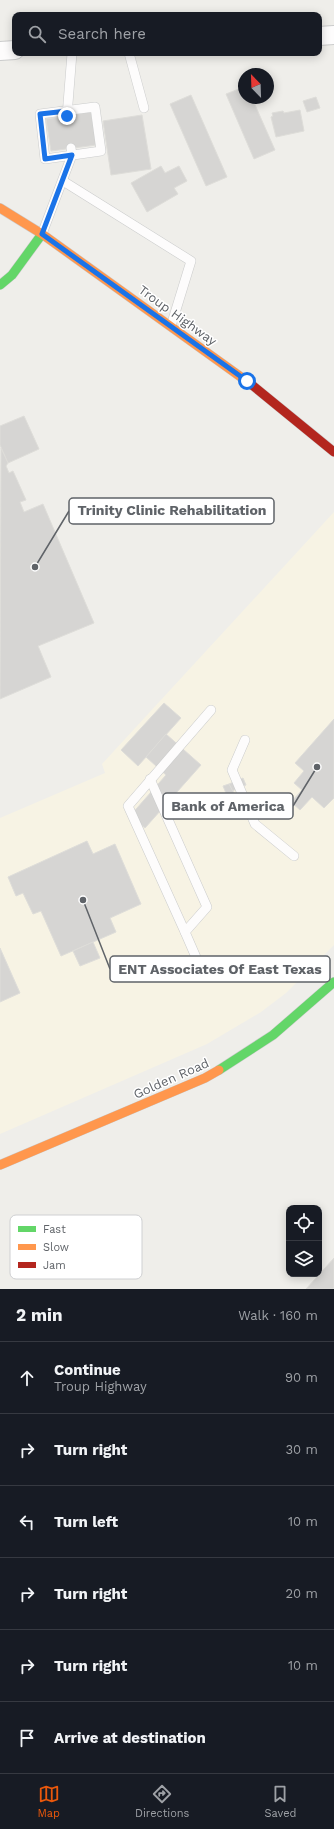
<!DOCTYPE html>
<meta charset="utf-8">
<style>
:root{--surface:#171b24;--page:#20242c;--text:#f1f3f6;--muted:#9ea1a6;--line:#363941;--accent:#ea580c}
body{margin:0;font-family:"Work Sans",sans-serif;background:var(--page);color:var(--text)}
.controls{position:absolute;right:12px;bottom:12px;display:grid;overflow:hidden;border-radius:8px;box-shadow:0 2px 10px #0003}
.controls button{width:36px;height:36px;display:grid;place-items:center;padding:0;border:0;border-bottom:1px solid var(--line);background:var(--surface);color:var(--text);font:20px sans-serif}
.compass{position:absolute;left:238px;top:68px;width:36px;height:36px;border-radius:50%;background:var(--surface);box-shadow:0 2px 10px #0003;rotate:337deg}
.stop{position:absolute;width:12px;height:12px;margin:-9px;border:3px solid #1a73e8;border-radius:50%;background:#fff}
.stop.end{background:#1a73e8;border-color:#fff;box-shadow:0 1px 4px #0008}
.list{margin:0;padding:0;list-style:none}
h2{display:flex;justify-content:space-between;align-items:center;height:52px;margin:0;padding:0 16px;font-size:17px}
h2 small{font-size:13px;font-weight:400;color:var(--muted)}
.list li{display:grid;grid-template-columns:26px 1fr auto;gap:12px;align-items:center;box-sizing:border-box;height:72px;padding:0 16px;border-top:1px solid var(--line)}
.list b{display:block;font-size:15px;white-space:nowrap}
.list p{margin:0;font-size:13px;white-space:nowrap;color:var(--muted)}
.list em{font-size:13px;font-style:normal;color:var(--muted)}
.icon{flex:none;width:22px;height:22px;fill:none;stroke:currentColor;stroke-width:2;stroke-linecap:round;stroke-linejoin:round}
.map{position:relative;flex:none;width:334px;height:1289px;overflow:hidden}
.search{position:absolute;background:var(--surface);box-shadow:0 2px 10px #0003;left:12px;right:12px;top:12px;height:44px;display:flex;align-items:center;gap:10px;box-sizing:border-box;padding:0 14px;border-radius:8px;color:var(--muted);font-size:15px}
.sheet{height:484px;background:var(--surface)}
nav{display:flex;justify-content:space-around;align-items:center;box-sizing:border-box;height:56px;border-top:1px solid var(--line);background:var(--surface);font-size:11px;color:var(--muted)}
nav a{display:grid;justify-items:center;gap:2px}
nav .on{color:var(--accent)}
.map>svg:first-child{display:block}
.commercial{fill:#f7f3e4}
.building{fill:#d6d5d3;stroke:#deddd9}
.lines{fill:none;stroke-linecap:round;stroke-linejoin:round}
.lane-casing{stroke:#cbcccc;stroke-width:10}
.street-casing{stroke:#cbcccc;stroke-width:20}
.fast-casing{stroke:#cacacb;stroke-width:10}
.slow-casing{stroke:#cacacb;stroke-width:10}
.jam-casing{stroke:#cacacb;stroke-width:10}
.lane{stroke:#fdfcfc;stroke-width:9}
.street{stroke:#fdfcfc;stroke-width:18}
.fast{stroke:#63d668;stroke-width:9}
.slow{stroke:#ff974d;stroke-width:9}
.jam{stroke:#b3261e;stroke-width:9}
.route{stroke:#1a73e8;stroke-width:5}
.labels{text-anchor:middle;stroke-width:3;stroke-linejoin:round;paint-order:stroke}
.street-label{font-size:13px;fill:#5f6368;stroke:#fff}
.key{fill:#fff;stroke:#cfd0d2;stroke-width:1}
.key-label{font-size:11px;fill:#5f6368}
.leader{fill:none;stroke:#5f6368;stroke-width:1.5}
.callout-dot{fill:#5f6368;stroke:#fff;stroke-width:1.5}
.callout{fill:#fff;stroke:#5f6368;stroke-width:1.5}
.callout-label{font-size:14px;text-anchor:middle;font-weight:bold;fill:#5f6368}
</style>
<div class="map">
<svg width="334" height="1289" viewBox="0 0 334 1289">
<rect width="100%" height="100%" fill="#efeeea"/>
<!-- commercial -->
<polygon class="commercial" points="334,512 334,945 286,993 261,1012 207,1044 0,1134 0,818 105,773 102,764"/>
<!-- building -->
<g class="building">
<polygon points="244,87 244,98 252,98 275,150 254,159 226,94"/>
<polygon points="191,95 227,177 206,186 170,104"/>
<polygon points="316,97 320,108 307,112 303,101"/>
<polygon points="300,110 304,131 276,137 271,117 273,116 272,113 283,111 284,113"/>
<polygon points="91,112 96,145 51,151 46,119"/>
<polygon points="142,115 151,169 111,175 103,121"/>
<polygon points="161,166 165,173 179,166 187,181 174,188 178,194 147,212 131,183"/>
<polygon points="24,416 39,449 8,463 0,445 0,426"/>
<polygon points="1,448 8,463 6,466 9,473 13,471 26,500 20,502 24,512 43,504 94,623 38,646 51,677 0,699"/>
<polygon points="164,703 181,718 138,766 121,750"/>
<polygon points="334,719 334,798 324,808 312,797 300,810 291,802 302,790 294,783 304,771 295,763"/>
<polygon points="166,734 201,765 145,828 130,816 166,775 146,757"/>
<polygon points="243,778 246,785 232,791 229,784"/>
<polygon points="229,784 235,795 228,798 223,786"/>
<polygon points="87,841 93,854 115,844 141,904 110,918 116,932 61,956 41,911 33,914 23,893 16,896 8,877"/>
<polygon points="93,942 100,958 80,966 73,951"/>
<polygon points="0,948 20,993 0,1002"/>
<polygon points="334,1258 334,1289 306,1289"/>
</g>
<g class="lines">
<!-- lane casing -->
<g class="lane-casing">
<g id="lane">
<polyline points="129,53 144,108"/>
<polygon points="95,107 101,151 45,159 40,114"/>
<polyline points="67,116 72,53"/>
<polyline points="63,181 191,261 171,326"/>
<polyline points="42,234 72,155 71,148"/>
<polyline points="245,740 232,770 255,824 294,856"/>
<polyline points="150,779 207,907 185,932 202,971"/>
<polyline points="185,932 128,806 211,710"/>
</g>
</g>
<!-- street casing -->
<g class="street-casing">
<g id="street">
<polyline points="319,36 334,35"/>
<polyline points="0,51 15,50"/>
</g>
</g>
<!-- fast casing -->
<g class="fast-casing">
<g id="fast">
<polyline points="0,285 12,275 42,234"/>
<polyline points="219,1070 273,1035 334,982"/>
</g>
</g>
<!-- slow casing -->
<g class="slow-casing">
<g id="slow">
<polyline points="0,208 42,234 252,385"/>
<polyline points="0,1165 205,1078 219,1070"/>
</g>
</g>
<!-- jam casing -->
<g class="jam-casing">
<polyline id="jam" points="252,385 334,452"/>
</g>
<!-- lane -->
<use href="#lane" class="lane"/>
<!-- street -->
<use href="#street" class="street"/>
<!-- fast -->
<use href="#fast" class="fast"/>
<!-- slow -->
<use href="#slow" class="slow"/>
<!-- jam -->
<use href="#jam" class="jam"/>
</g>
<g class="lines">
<!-- route -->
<polyline class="route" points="67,116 67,111 40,114 45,159 72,155 42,234 247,381"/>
</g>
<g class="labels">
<!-- street labels -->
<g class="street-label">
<text transform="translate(178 315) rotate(36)" y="5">Troup Highway</text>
<text transform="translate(171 1078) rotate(-24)" y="5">Golden Road</text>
</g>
</g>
<!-- legend -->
<rect x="10" y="1215" width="132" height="64" rx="6" class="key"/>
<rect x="18" y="1226" width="18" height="6" fill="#63d668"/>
<rect x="18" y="1244" width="18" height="6" fill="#ff974d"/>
<rect x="18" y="1262" width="18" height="6" fill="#b3261e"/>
<g class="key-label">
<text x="43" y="1233">Fast</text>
<text x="43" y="1251">Slow</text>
<text x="43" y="1269">Jam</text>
</g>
<!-- callouts -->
<path class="leader" d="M35 567L69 511M317 767L293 806M83 900L110 969"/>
<g class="callout-dot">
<circle cx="35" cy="567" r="4"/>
<circle cx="317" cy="767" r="4"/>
<circle cx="83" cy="900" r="4"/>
</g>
<g class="callout">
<rect x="69" y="498" width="205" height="26" rx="4"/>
<rect x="163" y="793" width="130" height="26" rx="4"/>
<rect x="110" y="956" width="220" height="26" rx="4"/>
</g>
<g class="callout-label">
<text x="172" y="515">Trinity Clinic Rehabilitation</text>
<text x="228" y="811">Bank of America</text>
<text x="220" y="974">ENT Associates Of East Texas</text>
</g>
</svg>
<div class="controls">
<button><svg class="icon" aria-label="locate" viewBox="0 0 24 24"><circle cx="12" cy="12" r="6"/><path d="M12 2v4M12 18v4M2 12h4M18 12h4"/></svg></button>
<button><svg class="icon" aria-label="layers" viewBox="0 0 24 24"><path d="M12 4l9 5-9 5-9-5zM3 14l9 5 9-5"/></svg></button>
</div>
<svg class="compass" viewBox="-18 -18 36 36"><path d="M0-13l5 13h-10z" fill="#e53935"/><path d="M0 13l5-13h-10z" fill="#9ea1a6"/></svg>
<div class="stop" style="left:247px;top:381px"></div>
<div class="stop end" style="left:67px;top:116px"></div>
<div class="search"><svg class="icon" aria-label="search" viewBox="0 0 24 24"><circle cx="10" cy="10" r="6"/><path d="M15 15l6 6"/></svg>Search here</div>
</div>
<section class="sheet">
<h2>2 min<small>Walk · 160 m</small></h2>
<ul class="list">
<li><svg class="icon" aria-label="ahead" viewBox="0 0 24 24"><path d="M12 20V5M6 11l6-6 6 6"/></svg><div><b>Continue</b><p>Troup Highway</p></div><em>90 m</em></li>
<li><svg class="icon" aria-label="right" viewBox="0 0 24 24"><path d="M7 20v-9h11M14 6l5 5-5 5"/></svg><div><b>Turn right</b></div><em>30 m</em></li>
<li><svg class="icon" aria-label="left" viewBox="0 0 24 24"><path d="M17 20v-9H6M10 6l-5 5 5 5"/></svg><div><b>Turn left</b></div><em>10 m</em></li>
<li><svg class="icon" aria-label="right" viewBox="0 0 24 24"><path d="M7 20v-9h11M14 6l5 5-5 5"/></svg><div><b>Turn right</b></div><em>20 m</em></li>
<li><svg class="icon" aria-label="right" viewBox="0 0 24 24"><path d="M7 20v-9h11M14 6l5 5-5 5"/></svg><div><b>Turn right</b></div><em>10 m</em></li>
<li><svg class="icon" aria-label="arrive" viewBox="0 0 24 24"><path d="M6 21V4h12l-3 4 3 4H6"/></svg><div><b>Arrive at destination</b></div></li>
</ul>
</section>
<nav>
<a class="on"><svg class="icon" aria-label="map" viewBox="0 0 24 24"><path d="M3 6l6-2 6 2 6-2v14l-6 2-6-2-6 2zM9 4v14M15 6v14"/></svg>Map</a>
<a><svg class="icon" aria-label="directions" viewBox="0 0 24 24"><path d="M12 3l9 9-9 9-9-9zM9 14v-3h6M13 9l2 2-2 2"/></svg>Directions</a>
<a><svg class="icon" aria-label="saved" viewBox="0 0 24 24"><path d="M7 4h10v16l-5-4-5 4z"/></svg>Saved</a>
</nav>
